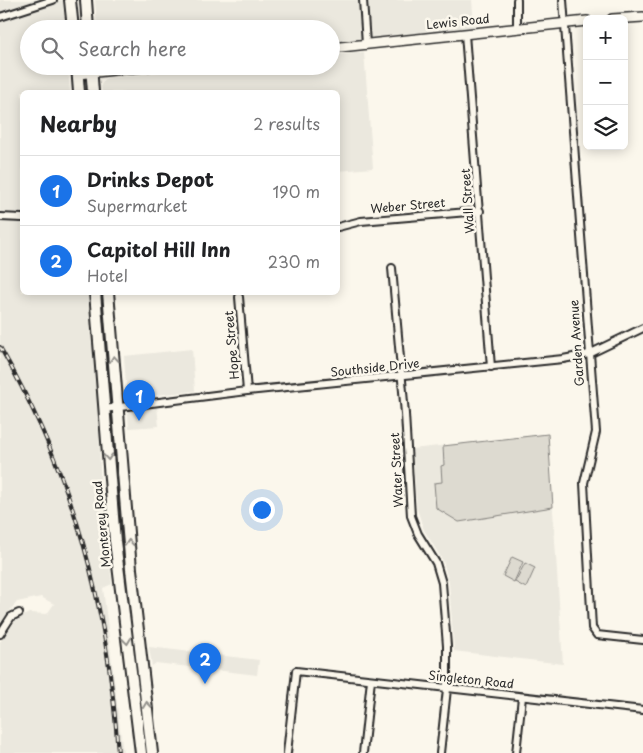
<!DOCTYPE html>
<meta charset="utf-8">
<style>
:root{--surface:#fff;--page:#f6f6f6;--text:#202124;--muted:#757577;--line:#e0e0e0;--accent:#1a73e8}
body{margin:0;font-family:"Playpen Sans",sans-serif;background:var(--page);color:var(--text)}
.controls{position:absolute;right:15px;top:15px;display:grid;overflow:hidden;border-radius:8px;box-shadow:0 2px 12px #0003}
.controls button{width:45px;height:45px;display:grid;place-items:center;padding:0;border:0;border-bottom:1px solid var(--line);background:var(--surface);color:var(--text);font:25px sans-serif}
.you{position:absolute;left:261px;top:509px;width:18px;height:18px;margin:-12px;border:4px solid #fff;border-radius:50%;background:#1a73e8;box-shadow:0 0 0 8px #1a73e833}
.badge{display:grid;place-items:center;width:32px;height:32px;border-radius:50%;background:var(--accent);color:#fff;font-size:16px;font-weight:700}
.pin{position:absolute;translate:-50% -41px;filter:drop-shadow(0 1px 2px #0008)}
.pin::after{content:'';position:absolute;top:26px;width:18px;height:15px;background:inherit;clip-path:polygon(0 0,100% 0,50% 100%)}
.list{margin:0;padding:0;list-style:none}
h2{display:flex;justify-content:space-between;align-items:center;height:65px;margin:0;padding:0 20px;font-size:21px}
h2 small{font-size:16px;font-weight:400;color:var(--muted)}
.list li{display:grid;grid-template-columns:32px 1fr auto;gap:15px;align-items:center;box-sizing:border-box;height:70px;padding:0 20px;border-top:1px solid var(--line)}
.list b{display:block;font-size:19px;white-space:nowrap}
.list p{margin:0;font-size:16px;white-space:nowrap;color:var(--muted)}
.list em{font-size:16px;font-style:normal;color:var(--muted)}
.icon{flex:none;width:28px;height:28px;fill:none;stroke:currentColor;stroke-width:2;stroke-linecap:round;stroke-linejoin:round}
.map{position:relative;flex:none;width:643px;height:753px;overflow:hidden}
.search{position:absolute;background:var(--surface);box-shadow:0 2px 12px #0003;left:20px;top:20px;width:320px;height:55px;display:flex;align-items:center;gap:12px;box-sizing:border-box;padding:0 18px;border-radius:28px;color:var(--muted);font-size:19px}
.panel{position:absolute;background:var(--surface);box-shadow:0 2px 12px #0003;left:20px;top:90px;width:320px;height:205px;border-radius:8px}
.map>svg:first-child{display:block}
.built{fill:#ebe8de}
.green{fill:#dddad0;stroke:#84827e}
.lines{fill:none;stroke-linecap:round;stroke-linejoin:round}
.street-casing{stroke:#2b2b2b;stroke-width:10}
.secondary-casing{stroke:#2b2b2b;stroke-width:12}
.primary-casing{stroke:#2b2b2b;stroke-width:14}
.street{stroke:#fbf7ec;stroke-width:6}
.secondary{stroke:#fbf7ec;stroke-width:9}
.primary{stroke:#fbf7ec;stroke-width:10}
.rail-casing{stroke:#2b2b2b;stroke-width:4}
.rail{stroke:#fbf7ec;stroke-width:2;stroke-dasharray:5.5;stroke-linecap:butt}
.oneway{stroke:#93918c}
.labels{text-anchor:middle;stroke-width:5;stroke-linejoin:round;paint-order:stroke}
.street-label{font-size:12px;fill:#2b2b2b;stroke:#fbf7ec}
</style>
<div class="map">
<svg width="643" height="753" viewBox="0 0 643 753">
<rect width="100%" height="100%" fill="#fbf7ec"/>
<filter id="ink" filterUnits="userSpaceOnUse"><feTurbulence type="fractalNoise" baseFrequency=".02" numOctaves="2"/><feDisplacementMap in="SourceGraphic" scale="10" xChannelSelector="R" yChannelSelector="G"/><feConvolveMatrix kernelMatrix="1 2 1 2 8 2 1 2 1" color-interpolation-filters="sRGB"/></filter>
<g filter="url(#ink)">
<!-- built -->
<g class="built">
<polygon points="0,0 63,0 65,29 29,29 29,66 68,66 70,92 22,92 22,292 90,293 99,372 100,476 112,584 103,588 123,753 0,753 0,642 17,619 29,613 47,614 54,604 41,597 17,602 0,623"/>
<polygon points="95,0 472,0 474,27 331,42 331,29 97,29"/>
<polygon points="364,52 373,168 338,171 338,92 102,92 101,85 106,78 161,72 161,66 331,66 331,55"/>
<polygon points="192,349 195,391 156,395 159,426 129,428 124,356"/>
<polygon points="548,434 563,664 454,651 449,583 443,561 424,530 417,509 412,449"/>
<polygon points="149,647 259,660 257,675 156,663 152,666"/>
</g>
<!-- green -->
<g class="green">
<polygon points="548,434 553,507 459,522 436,508 434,483 442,482 441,466 444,465 443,446"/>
<polygon points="512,557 523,562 514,582 503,576"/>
<polygon points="525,563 535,568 526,588 515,582"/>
</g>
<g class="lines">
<!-- street casing -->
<g class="street-casing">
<g id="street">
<polyline points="363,0 366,44"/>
<polyline points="517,0 517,28"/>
<polyline points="563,0 596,432 584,483 592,628 597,635 643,640"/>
<polyline points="0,17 53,0"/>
<polyline points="465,34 491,367"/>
<polyline points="0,217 22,218"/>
<polyline points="338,227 361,221 480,211"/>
<polyline points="392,268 405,414 411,516 418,534 436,563 442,583 447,646 447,689 440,753"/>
<polyline points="239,297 247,391"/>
<polyline points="104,409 247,391 563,359 589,354 643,328"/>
<polyline points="0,634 11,617 19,613"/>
<polyline points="287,753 296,671 643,710"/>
<polyline points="363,753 371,680"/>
<polyline points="516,753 522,697"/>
</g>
</g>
<!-- secondary casing -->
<g class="secondary-casing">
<g id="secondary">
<polyline points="612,19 643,17"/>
<polyline points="331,48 587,21"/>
<polyline points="78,74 151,66"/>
</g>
</g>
<!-- primary casing -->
<g class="primary-casing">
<g id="primary">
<polyline points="70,0 73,29"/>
<polyline points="86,0 88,29"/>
<polyline points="77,66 79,92"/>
<polyline points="91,66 93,92"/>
<polyline points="95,292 115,541 141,753"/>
<polyline points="108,292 131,569 152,753"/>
</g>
</g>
<!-- street -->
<use href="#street" class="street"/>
<!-- secondary -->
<use href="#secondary" class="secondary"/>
<!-- primary -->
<use href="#primary" class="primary"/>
<!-- rail casing -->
<g class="rail-casing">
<path id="rail" d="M0,347C74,476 108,605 118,753"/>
</g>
<!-- rail -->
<use href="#rail" class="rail"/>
</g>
<!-- one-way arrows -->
<defs><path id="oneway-chevron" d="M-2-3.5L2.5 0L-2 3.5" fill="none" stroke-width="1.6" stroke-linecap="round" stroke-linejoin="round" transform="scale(1.25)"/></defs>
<g class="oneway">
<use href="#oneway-chevron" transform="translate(114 359) rotate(-95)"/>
<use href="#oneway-chevron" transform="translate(108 457) rotate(86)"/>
<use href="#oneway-chevron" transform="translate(129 543) rotate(-94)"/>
<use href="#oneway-chevron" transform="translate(127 641) rotate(83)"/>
<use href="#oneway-chevron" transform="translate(147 705) rotate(-97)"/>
</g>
</g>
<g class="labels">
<!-- street labels -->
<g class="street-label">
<text transform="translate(458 22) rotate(-6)" y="4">Lewis Road</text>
<text transform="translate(468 201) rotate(-94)" y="4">Wall Street</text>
<text transform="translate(408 206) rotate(-5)" y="4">Weber Street</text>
<text transform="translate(577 343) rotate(-94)" y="4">Garden Avenue</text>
<text transform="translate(232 345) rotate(-95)" y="4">Hope Street</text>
<text transform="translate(375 368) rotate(-6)" y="4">Southside Drive</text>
<text transform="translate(397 470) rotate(-93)" y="4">Water Street</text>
<text transform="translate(102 524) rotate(-96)" y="4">Monterey Road</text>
<text transform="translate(471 680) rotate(6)" y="4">Singleton Road</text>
</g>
</g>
</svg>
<div class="controls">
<button>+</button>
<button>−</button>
<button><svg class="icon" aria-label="layers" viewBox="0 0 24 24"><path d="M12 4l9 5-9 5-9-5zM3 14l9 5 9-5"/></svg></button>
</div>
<div class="you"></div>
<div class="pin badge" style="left:139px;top:421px">1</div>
<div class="pin badge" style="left:205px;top:684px">2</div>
<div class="search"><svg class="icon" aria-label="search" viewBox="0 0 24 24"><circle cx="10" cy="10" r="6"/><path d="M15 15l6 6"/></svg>Search here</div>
<section class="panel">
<h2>Nearby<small>2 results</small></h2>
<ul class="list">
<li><span class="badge">1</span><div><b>Drinks Depot</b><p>Supermarket</p></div><em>190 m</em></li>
<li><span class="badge">2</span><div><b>Capitol Hill Inn</b><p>Hotel</p></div><em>230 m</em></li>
</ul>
</section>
</div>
